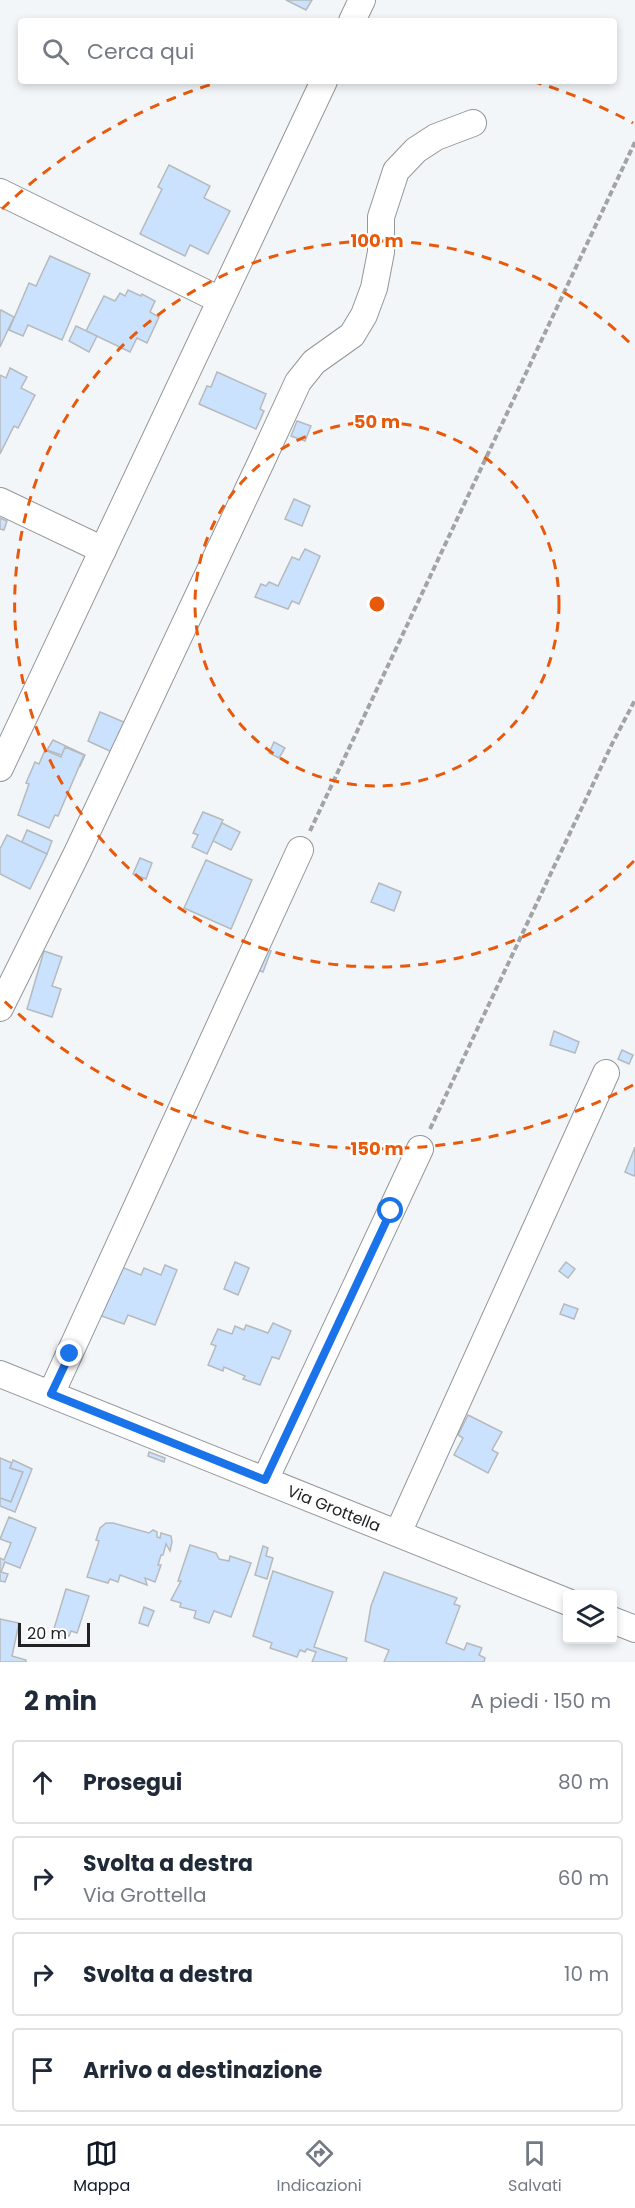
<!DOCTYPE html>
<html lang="it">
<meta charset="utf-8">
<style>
:root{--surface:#fff;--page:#f6f6f7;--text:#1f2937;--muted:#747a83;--line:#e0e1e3;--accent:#111827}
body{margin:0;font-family:Poppins,sans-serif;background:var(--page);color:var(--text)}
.controls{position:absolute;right:18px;bottom:18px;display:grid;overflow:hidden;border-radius:6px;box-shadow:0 3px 9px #0003}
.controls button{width:54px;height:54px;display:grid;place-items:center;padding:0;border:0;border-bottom:2px solid var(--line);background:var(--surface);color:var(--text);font:30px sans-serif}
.scale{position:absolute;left:18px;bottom:15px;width:72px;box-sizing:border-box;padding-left:6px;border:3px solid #202223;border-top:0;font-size:16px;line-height:21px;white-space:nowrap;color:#202223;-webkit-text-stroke:4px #fff;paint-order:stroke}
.stop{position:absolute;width:18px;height:18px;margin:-14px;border:4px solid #1a73e8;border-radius:50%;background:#fff}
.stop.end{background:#1a73e8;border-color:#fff;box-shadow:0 2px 6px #0008}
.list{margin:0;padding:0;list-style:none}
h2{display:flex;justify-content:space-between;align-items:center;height:78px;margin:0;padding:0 24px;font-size:26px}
h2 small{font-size:20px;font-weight:400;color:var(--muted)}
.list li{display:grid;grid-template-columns:39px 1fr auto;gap:18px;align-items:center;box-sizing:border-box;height:84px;margin:0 12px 12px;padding:0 12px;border:2px solid var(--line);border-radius:6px}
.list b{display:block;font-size:22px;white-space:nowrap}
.list p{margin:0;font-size:20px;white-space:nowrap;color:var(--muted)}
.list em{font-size:20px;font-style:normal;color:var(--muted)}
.icon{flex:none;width:33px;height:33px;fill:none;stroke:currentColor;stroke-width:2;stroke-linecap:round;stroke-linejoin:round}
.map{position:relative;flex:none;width:635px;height:1662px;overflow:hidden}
.search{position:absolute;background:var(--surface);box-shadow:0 3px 9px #0003;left:18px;right:18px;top:18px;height:66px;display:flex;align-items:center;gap:15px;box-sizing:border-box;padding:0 21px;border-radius:6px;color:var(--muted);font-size:22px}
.sheet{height:462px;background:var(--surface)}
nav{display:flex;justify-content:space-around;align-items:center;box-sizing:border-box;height:84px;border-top:2px solid var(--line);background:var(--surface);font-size:16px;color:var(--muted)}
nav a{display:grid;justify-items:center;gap:3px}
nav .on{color:var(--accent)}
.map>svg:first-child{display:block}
.building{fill:#cae2fd;stroke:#b7babd;stroke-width:1.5}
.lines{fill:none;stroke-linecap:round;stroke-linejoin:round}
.minor-casing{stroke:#94969a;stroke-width:28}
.path{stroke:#a1a3a5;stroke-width:4;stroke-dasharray:6 3;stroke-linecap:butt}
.minor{stroke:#fff;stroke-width:26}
.route{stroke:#1a73e8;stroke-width:8}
.ring{fill:none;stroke:#e8590c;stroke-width:3;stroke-dasharray:10 8}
.labels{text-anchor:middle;stroke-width:4.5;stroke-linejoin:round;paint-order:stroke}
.street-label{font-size:16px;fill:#202223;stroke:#fff}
.centre{fill:#e8590c;stroke:#fff;stroke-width:3}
.ring-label{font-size:18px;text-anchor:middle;font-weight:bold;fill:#e8590c;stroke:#fff;stroke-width:4.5;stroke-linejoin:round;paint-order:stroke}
</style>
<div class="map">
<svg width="635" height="1662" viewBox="0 0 635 1662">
<rect width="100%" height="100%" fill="#f3f6f9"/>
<!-- building -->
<g class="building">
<polygon points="286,0 312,0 306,10"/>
<polygon points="169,165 210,186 204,198 230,211 208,254 190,245 185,256 140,234 162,189 158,187"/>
<polygon points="50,256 90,274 62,340 28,325 23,336 9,330 29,283 36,286"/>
<polygon points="128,290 141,296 142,294 155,301 150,312 159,317 147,343 137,338 130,352 86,331 104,296 115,301 120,293 125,296"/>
<polygon points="1,310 14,317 0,347 0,312"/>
<polygon points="76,326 97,336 89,352 69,341"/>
<polygon points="10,368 27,377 21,388 35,395 18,428 14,426 0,454 0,375 6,378"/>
<polygon points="217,372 266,394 260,409 264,411 256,429 199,404 207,386 211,387"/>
<polygon points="297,421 311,426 305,441 291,436"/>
<polygon points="294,499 310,506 302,526 285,519"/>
<polygon points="0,518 7,521 4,530 0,529"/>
<polygon points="305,549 320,556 299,604 292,601 288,609 255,597 261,584 266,586 269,582 278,586 292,557 299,560"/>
<polygon points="100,712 126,723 114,753 88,741"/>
<polygon points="53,740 85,755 80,766 65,761 67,757 47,750"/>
<polygon points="274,742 285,748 279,758 269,753"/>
<polygon points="65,747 84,755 58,816 55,815 49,828 18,815 29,784 26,783 35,762 39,764 45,750 61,757"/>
<polygon points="203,812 223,820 207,854 192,847 198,835 193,833"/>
<polygon points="222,823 240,832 231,850 213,841"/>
<polygon points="27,830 52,841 47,854 22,842"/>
<polygon points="7,835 47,854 30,889 0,874 0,849"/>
<polygon points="140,858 152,863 146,879 133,874"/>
<polygon points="206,860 252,880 231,929 184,908"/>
<polygon points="379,883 401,892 394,911 371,902"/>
<polygon points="261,947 271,951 263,972 252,968"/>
<polygon points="44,951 62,957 52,986 61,989 52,1017 27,1009"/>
<polygon points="554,1031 579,1042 575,1053 550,1045"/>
<polygon points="622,1050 633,1055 629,1064 618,1059"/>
<polygon points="635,1147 635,1174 634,1176 625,1172"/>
<polygon points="235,1262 249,1268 238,1295 224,1289"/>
<polygon points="566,1262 575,1269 568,1278 559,1271"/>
<polygon points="165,1265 177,1270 155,1325 128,1315 124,1324 99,1315 119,1266 141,1275 144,1268 161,1275"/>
<polygon points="564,1304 578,1309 574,1319 560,1314"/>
<polygon points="273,1323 291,1331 279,1359 272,1357 260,1385 243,1379 245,1376 224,1367 223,1371 208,1365 216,1346 211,1344 218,1329 232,1334 235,1326 244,1330 246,1325 268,1333"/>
<polygon points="468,1415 502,1432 492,1450 498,1453 488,1473 454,1455 463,1438 458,1435"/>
<polygon points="149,1452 165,1458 164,1462 148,1456"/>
<polygon points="0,1458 12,1463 10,1468 23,1472 11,1502 0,1498"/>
<polygon points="13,1460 32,1469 15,1512 0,1506 0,1498 11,1502 23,1472 10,1468"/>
<polygon points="9,1517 36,1528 20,1568 5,1562 1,1572 8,1574 5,1582 0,1581 0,1558 4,1560 11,1543 0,1539"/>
<polygon points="106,1523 113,1523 149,1533 153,1530 157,1532 157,1537 160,1538 161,1533 171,1536 172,1542 170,1551 166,1544 163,1555 161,1555 158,1565 161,1565 155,1582 145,1578 147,1585 120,1575 118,1582 110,1579 108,1583 87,1577 99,1541 96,1540 100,1528"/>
<polygon points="190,1545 216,1553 219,1559 229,1561 230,1556 251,1563 231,1617 214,1611 209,1623 194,1618 196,1611 180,1607 181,1603 171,1600 181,1581 178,1581"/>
<polygon points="263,1546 268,1548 266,1556 273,1558 267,1579 255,1575"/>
<polygon points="273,1571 333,1592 314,1647 347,1658 346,1662 312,1662 316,1652 307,1649 305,1652 300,1650 297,1657 270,1648 272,1643 253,1636"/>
<polygon points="384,1572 457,1598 454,1604 460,1606 446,1643 464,1650 467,1643 482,1648 479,1655 485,1658 484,1662 384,1662 389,1650 365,1641 371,1606"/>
<polygon points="66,1589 89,1596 77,1633 71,1631 69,1636 65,1635 65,1637 53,1632"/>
<polygon points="144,1607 154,1611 148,1626 139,1623"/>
<polygon points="0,1619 19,1623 12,1656 26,1660 26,1662 0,1662"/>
</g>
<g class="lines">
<!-- minor casing -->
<g class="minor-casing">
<g id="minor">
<polyline points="352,21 362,0"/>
<polyline points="0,192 220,300"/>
<polyline points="0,501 103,550"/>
<polyline points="0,768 324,81"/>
<polyline points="0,1008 77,853 262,460 298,382 314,362 352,335 364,315 374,288 381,252 381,217 396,171 416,150 436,137 473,123"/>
<path id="s1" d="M0,1374L568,1602"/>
<polyline points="51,1394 300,850"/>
<polyline points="265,1480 420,1149"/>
<polyline points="398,1533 606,1073"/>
<polyline points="612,1620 635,1629"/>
</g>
</g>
<!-- path -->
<g class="path">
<polyline points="310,831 635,142"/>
<polyline points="430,1129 612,744 635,700"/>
</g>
<!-- minor -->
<use href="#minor" class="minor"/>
</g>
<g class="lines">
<!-- route -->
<polyline class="route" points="70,1354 51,1394 265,1480 391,1211"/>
</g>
<!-- distance rings -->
<g class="ring">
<circle cx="377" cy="604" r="182"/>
<path d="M634 861A363 363 0 1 1 634 347"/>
<path d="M633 1085A545 545 0 0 1 2 999M2 209A545 545 0 0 1 222 81M532 81A545 545 0 0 1 633 123"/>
</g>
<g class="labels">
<!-- street labels -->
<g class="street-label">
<text dy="6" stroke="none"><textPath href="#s1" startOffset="360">Via Grottella</textPath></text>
</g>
</g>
<circle cx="377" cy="604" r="9" class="centre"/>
<g class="ring-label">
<text x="377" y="247">100 m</text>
<text x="377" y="428">50 m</text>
<text x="377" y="1155">150 m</text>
</g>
</svg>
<div class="controls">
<button><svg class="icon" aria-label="layers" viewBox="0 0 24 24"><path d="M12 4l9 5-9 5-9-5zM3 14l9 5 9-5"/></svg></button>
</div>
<div class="scale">20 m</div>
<div class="stop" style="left:391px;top:1211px"></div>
<div class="stop end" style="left:70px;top:1354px"></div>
<div class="search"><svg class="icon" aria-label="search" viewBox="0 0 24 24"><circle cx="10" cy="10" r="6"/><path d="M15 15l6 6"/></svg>Cerca qui</div>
</div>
<section class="sheet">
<h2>2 min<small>A piedi · 150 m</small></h2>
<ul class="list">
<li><svg class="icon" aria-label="ahead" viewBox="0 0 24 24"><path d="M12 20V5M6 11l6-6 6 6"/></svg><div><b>Prosegui</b></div><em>80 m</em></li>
<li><svg class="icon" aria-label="right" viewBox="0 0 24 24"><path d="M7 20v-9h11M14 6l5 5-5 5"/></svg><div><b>Svolta a destra</b><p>Via Grottella</p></div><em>60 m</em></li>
<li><svg class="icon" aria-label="right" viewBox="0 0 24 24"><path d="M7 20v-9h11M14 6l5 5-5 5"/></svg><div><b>Svolta a destra</b></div><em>10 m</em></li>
<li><svg class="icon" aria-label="arrive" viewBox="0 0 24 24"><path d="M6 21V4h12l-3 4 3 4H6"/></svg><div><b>Arrivo a destinazione</b></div></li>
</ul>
</section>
<nav>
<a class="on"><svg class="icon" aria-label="map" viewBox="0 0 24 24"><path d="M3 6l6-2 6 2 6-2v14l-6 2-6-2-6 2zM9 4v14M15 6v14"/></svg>Mappa</a>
<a><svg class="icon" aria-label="directions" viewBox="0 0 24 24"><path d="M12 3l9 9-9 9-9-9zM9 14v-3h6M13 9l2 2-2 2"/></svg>Indicazioni</a>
<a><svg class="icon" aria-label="saved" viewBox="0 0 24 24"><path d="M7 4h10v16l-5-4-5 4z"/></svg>Salvati</a>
</nav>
